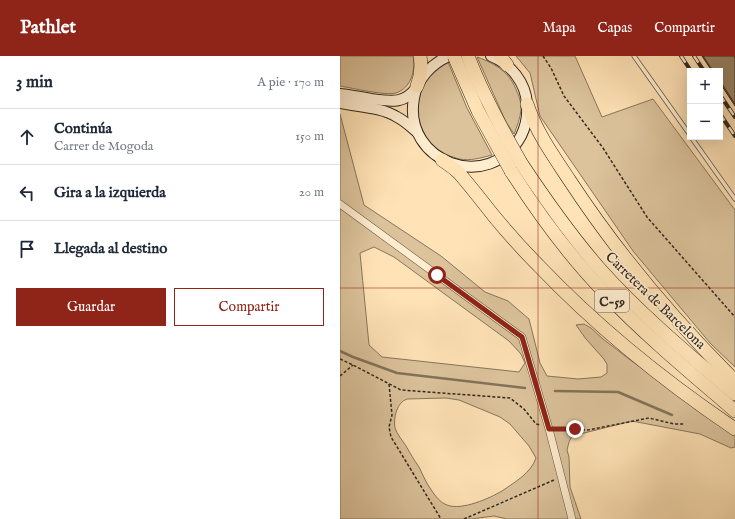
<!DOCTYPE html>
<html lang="es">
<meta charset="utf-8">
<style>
:root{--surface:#fff;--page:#f6f6f7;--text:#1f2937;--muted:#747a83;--line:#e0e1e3;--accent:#8f2418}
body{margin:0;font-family:"IM FELL English",serif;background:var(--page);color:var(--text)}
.controls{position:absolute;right:12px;top:12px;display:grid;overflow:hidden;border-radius:0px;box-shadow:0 4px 16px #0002}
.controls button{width:36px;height:36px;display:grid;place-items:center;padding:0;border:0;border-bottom:1px solid var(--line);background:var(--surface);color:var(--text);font:20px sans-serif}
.stop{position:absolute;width:12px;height:12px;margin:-9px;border:3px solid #8f2418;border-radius:50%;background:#fff}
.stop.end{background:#8f2418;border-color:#fff;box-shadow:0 1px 4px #0008}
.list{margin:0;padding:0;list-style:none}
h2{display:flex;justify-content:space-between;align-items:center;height:52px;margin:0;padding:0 16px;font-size:17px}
h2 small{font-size:13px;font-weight:400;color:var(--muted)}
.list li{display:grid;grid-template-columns:26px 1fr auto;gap:12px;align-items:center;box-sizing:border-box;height:56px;padding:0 16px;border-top:1px solid var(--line)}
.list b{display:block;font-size:15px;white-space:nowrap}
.list p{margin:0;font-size:13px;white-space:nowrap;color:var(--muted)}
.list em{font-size:13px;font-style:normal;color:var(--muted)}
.actions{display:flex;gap:8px;padding:12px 16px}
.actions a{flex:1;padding:9px 0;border:1px solid var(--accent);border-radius:0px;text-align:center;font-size:14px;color:var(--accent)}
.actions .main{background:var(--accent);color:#fff}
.icon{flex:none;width:22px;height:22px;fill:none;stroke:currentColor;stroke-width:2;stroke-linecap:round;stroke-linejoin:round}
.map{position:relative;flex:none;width:395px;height:463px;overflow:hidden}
header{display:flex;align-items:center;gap:24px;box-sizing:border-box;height:56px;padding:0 20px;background:var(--accent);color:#fff}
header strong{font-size:19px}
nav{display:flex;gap:22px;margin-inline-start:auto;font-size:14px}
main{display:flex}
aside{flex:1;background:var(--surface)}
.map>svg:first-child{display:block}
.green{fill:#dcc39c;stroke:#87765c;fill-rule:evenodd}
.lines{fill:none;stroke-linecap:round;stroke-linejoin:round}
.stream{stroke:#83725a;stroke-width:2.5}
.lane-casing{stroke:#655743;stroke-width:5}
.street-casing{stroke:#655743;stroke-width:8}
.secondary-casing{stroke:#32281d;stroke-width:12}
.highway-casing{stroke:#32281d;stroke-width:14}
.path{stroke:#32281d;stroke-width:1.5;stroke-dasharray:3 2;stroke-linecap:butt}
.lane{stroke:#ffedd0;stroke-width:3.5}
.street{stroke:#ffedd0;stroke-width:7}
.secondary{stroke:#ffedd0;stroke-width:10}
.highway{stroke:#ffe3b6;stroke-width:13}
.rail-casing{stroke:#32281d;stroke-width:4}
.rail{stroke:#ffedd0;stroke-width:2.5;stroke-dasharray:8;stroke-linecap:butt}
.highway-bridge-casing{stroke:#32281d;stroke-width:14;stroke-linecap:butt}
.highway-bridge{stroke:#ffe3b6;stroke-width:13}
.wall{fill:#87765e;stroke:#32281d}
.building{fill:#9d896d;stroke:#32281d}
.route{stroke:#8f2418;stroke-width:5}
.grid{fill:none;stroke:#8f2418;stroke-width:1;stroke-opacity:0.55}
.labels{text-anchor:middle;stroke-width:3.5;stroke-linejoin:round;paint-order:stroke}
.shield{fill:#ffedd0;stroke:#706353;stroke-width:1}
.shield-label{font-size:13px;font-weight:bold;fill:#32281d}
.street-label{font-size:14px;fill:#32281d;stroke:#ffedd0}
</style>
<header>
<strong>Pathlet</strong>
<nav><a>Mapa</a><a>Capas</a><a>Compartir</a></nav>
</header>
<main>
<aside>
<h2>3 min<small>A pie · 170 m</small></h2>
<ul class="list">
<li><svg class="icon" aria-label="ahead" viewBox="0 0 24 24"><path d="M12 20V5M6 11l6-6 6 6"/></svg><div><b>Continúa</b><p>Carrer de Mogoda</p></div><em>150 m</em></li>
<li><svg class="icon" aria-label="left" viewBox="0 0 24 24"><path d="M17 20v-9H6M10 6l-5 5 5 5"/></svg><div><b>Gira a la izquierda</b></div><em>20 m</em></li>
<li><svg class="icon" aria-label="arrive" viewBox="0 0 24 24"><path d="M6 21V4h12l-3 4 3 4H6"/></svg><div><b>Llegada al destino</b></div></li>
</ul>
<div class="actions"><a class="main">Guardar</a><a>Compartir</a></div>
</aside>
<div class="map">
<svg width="395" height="463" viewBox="0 0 395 463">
<rect width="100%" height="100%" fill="#ffe3b6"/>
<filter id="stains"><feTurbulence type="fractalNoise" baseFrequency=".005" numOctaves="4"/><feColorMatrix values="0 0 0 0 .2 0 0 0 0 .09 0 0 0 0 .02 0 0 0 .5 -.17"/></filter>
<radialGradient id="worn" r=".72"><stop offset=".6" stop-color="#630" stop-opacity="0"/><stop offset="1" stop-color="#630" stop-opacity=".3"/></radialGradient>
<!-- green -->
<g class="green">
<path d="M0,0H73C76,14 71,32 56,37C46,40 12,32 0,30Z"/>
<polygon points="176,0 235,0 262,61 313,43 395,154 395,311 370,287 293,195 200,60 190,17"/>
<path d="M137,1C156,8 170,16 177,36C180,41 181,48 181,54C180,62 177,71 174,78L166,66Z"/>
<path d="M108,6L127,52L152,99C141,102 131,105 119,103C116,102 113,101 110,100C80,88 69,54 85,26C90,17 99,11 108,6Z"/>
<path d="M0,58L24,149L101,200L145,236L168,245L189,263L200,307L207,320L238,323L261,321L267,317V308L263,302L246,283L236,269L244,268L251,272L263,283L289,303L393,378L395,380V391L391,392L360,378L292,365L232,380L229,386L227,394L229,401L230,431L241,463H167L154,460L131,463H0ZM34,191L54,201L169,285L181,298L185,307L179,316L42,301L29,289L20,197ZM106,342L119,344L160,361L170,368L189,390L196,402C191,417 175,426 162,435C150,442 122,455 107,449C101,447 95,440 92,435C86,427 83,419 79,411C74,404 70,397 66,390C62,384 57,378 55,372C53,362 57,346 67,343Z"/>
</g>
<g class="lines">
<!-- stream -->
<g class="stream">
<polyline points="0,295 13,301 57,317 185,332"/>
<polyline points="215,335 278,336 332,359"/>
</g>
<!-- lane casing -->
<g class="lane-casing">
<g id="lane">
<polyline points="294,0 350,79"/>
<polyline points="351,81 395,143"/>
</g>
</g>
<!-- street casing -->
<g class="street-casing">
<polyline id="street" points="0,148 182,281 209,373 232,463"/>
</g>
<!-- secondary casing -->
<g class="secondary-casing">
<g id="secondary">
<path d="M109,0C91,8 77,23 74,42C62,107 150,138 181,80C186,70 188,60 187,48C186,27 171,8 151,0"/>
<path d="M0,38C10,39 21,41 31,43C49,45 64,49 76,32"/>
<path d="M0,47C19,51 41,51 57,61C65,65 71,71 77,76"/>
</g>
</g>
<!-- highway casing -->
<g class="highway-casing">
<g id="highway">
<polyline points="160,0 167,9"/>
<path d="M77,30C81,20 82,11 80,0"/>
<path d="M187,48C196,76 214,101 230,125C278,198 334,264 395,325"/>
<path d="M102,104C108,108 114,112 119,117C131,131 142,145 153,159C167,176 182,193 198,209C257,271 324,325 395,373"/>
<path d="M181,107C205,143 230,179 259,212C300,258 348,298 395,338"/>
<path d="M171,115C199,159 230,201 266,238C306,280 351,317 395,355"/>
</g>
</g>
<!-- path -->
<g class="path">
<polyline points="203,0 211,12 224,40 263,92 307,161 395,261"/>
<polyline points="0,303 13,309 61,334 170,342 184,353 196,368 200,369"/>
<polyline points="0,320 13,309"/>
<polyline points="49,328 52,359 49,371 51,381 101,463"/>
<polyline points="217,373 248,374 309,362 334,368 344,368"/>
<polyline points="124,463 214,424"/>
</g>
<!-- lane -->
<use href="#lane" class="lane"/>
<!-- street -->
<use href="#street" class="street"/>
<!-- secondary -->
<use href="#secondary" class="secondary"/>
<!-- highway -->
<use href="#highway" class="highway"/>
<!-- rail casing -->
<g class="rail-casing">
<g id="rail">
<polyline points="341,0 351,15"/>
<polyline points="354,0 364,15"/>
<polyline points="380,39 395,61"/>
<polyline points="380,58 395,80"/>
</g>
</g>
<!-- rail -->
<use href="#rail" class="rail"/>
<!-- highway-bridge casing -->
<g class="highway-bridge-casing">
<g id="highway-bridge">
<polyline points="114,0 138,55 171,115"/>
<path d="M128,0C142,37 161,72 181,107"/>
</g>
</g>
<!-- highway-bridge -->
<use href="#highway-bridge" class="highway-bridge"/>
</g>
<!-- wall -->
<polygon class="wall" points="362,0 394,0 395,2 395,50 380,27 380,15 372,15"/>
<!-- building -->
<polygon class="building" points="363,0 394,0 395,2 395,48 380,25 380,15 373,15"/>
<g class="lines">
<!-- route -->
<polyline class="route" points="97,219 182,281 209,373 235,373"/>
</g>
<!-- grid -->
<path class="grid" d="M198,0V463M0,232H395"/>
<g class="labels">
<!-- shield labels -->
<rect class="shield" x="255" y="234" width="34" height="22" rx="3"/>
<g class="shield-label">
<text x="272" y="250">C-59</text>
</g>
<!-- street labels -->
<g class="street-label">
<text transform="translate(316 244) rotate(44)" y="5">Carretera de Barcelona</text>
</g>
</g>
<rect width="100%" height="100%" filter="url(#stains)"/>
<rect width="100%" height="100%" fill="url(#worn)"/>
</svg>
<div class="controls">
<button>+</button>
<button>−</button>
</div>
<div class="stop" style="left:97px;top:219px"></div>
<div class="stop end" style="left:235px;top:373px"></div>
</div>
</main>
